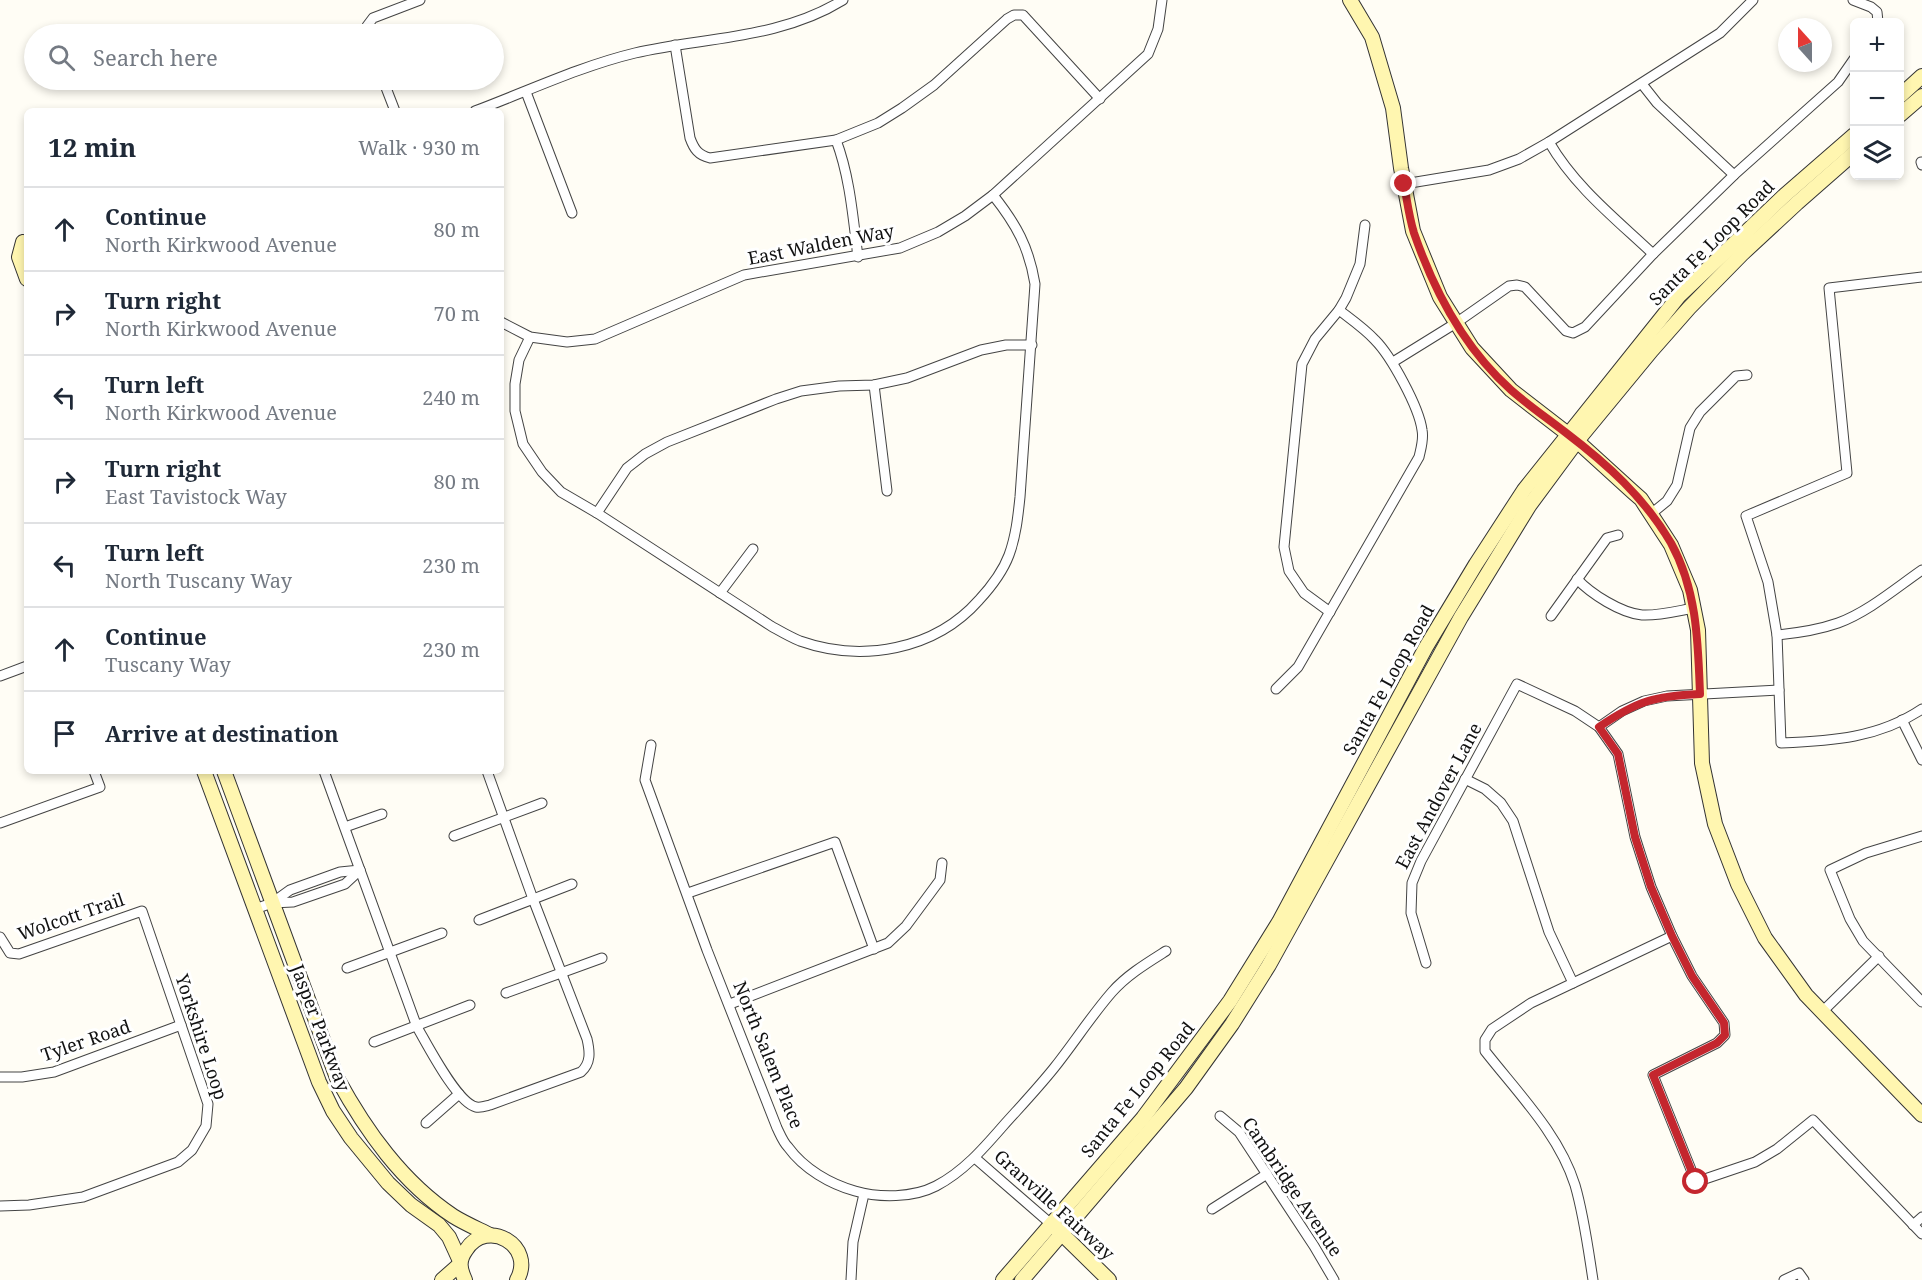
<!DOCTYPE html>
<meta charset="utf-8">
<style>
:root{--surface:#fff;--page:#f2f2f3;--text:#1f2937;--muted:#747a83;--line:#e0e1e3}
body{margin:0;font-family:"Noto Serif",serif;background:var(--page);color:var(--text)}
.controls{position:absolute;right:18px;top:18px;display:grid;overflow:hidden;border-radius:9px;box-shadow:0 3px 9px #0003}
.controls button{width:54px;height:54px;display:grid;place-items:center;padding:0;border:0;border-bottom:2px solid var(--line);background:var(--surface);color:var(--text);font:30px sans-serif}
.compass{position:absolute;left:1778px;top:18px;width:54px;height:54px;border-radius:50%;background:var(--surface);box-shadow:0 3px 9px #0003;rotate:339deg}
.stop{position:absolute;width:18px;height:18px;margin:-14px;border:4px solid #c4262e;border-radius:50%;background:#fff}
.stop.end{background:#c4262e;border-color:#fff;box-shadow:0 2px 6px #0008}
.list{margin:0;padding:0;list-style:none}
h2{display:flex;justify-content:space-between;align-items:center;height:78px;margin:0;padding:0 24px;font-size:26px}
h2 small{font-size:20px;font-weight:400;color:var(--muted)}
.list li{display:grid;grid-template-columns:39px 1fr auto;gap:18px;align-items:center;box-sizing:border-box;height:84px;padding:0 24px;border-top:2px solid var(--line)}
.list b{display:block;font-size:22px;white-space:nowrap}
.list p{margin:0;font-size:20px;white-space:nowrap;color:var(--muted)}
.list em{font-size:20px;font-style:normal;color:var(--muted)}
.icon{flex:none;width:33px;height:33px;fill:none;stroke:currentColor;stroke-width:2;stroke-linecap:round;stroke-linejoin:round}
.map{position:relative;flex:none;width:1922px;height:1280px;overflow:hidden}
.search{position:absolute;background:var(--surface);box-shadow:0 3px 9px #0003;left:24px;top:24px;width:480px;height:66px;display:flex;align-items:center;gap:15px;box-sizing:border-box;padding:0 21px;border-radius:33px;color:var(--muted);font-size:22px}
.panel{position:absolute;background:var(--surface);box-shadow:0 3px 9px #0003;left:24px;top:108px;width:480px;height:666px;border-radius:9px}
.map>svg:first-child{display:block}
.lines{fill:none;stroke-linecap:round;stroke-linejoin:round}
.street-casing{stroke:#444;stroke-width:11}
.secondary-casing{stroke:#333;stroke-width:16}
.street{stroke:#fff;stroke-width:9}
.secondary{stroke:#fff6b0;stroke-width:14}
.route{stroke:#c4262e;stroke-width:8}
.labels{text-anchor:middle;stroke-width:6;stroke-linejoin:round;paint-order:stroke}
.street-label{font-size:18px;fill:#111;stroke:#fff}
</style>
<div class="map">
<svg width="1922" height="1280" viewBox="0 0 1922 1280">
<rect width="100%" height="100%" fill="#fffdf5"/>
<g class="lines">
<!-- street casing -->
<g class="street-casing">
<g id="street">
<polyline points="1853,0 1871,7 1877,12 1878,22"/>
<polyline points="365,34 367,26 373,18 420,0"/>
<path d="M675,45L690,138C694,149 698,155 710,158L836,140L878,123L902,108L934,85L1007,19L1014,15H1023L1100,99"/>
<polyline points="383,80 395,111"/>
<polyline points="1642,84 1657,103 1734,175"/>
<polyline points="526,92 572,213"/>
<path d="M475,111C528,91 581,66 635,53C706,37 780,39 843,0"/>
<path d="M836,140C850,177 853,218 858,257"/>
<path d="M1549,142C1575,187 1616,219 1653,254"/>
<polyline points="1921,162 1922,165"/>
<polyline points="1404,184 1489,170 1519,159 1549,142 1720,33 1753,0"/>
<path d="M1922,277L1829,288L1847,473L1746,516L1768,582L1777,635L1781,743C1832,741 1879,738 1922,709"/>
<polyline points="501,322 530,337 567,342 595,339 744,275 900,248 938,232 965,216 993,195 1148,54 1158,29 1162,0"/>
<path d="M530,337L519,360L515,384V411L523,444L542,472L561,492L597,513L771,626C780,631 790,637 800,641C862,663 935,650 979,600C991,587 1003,571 1009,555C1016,536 1018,516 1020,497L1035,284C1029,247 1016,224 993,195"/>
<polyline points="1393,362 1456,323 1509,286 1517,285 1525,287 1566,331 1573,333 1585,327 1653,254 1734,175 1838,82 1854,59"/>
<polyline points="874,385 887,491"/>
<polyline points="597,513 627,468 645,454 667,442 776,399 801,391 839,386 874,385 907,378 981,350 1006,345 1032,345"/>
<polyline points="1651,514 1667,501 1677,485 1690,428 1700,412 1736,376 1747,375"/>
<path d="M1577,579C1591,594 1621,613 1642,615C1658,616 1677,611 1694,608"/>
<polyline points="720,593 753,549"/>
<polyline points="1330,612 1304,593 1289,571 1284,547 1302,364 1315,339 1339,310 1346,298 1360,264 1365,225"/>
<polyline points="1551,616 1607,538 1618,535"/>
<path d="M1777,635C1798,633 1818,630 1838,623C1868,612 1896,588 1922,570"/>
<polyline points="0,676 27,666"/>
<path d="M1276,689L1298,667L1419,457C1421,448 1424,439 1422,430C1419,407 1391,356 1375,340C1365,329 1352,320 1339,310"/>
<polyline points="1902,720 1922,760"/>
<polyline points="1599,727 1622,711 1644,701 1667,696 1779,690"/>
<path d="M651,745L645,780L707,950L777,1128C780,1134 783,1142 788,1147C804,1169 830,1184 855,1191C879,1198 913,1198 936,1186C963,1172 983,1149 1003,1126C1020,1107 1038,1088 1054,1068C1074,1043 1091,1016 1112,992C1127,975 1147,963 1166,951"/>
<path d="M324,771L417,1027C427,1044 457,1103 476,1107C481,1108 486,1106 490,1105L581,1072C591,1063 590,1052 587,1039L533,899L487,771"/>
<polyline points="1465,779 1485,789 1501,803 1513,821 1549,932 1573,983"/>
<polyline points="0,823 100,787 94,771"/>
<polyline points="345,827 382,814"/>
<polyline points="454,836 542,803"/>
<polyline points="1922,836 1866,853 1830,870 1850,919 1863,941 1922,1002"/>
<polyline points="688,893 835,842 874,949"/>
<polyline points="272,903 293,902 345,884 360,870"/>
<polyline points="255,909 272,903 290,890 340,872 360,870"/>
<polyline points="479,920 572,884"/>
<polyline points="0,937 10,953 19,954 142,911 208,1104 206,1126 192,1150 178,1162 83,1197 29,1205 0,1206"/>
<polyline points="1426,963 1411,913 1412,883 1421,861 1517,684 1575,711 1599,727 1618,754 1635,837 1651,887 1672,936 1692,976 1724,1023 1725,1035 1717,1043 1653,1075 1696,1182 1755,1162 1777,1149 1813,1120 1922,1234"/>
<polyline points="347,968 442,933"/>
<polyline points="506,993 602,958"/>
<polyline points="730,1004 888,943 906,926 940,880 942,863"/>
<polyline points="1822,1012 1879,956"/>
<polyline points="374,1042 470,1005"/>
<polyline points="0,1077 22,1077 54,1072 181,1025"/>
<polyline points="1220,1116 1239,1132 1314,1246 1334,1280"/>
<polyline points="426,1123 459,1094"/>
<polyline points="975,1158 1051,1224"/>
<polyline points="1212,1209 1267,1174"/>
<polyline points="1913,1225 1922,1217"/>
<polyline points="851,1280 853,1242 864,1194"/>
<path d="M1593,1280C1588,1248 1584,1216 1575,1185C1559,1134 1517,1092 1485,1051V1040L1492,1029L1531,1003L1672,936"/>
<polyline points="1784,1280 1799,1273 1804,1280"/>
</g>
</g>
<!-- secondary casing -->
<g class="secondary-casing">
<g id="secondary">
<polyline points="1350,0 1372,37 1393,108 1401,168 1413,231 1440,297 1472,348 1511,390 1577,441 1633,492 1641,499 1671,545 1690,590 1698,630 1702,763 1715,824 1738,884 1765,938 1806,995 1922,1115"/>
<polyline points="1900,96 1922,76"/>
<polyline points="1900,115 1922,96"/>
<polyline points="27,245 23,242 19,257 27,279"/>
<polyline points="204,771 319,1082 333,1111 351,1138 388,1183 411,1205 439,1225 449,1237 460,1261"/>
<path d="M224,771L337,1078C366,1131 402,1182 453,1216C464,1223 478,1229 490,1235"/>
<polyline points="1057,1229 1109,1280"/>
<polyline points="442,1280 459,1265"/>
<path d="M465,1280C460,1269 458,1261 466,1250C487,1217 536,1246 517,1280"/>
<polyline points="1003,1280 1143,1118 1230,1001 1279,922 1426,647 1476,564 1524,490 1679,296 1785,195 1854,135"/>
<polyline points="1022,1280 1186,1088 1232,1024 1269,965 1461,617 1529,506 1577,441 1652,350 1689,308 1742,254 1797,203 1854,153"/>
</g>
</g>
<!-- street -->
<use href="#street" class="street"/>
<!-- secondary -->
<use href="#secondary" class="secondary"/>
</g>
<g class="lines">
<!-- route -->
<path class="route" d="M1404,184C1407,200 1409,217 1414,233C1434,291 1464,348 1511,390C1528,405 1547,418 1565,432C1607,464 1644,497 1671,543C1697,590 1698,642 1700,694C1654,696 1637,701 1599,727L1618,754L1635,837L1651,887L1672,936L1692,976L1724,1023L1725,1035L1717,1043L1653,1075L1696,1182"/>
</g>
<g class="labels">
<!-- street labels -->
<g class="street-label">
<text transform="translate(1712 243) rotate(-45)" y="6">Santa Fe Loop Road</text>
<text transform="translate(821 245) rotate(-11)" y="6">East Walden Way</text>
<text transform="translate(1389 680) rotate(-61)" y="6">Santa Fe Loop Road</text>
<text transform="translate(1439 796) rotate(-62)" y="6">East Andover Lane</text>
<text transform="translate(71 917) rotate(-19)" y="6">Wolcott Trail</text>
<text transform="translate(320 1028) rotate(69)" y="6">Jasper Parkway</text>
<text transform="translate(201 1037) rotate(72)" y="6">Yorkshire Loop</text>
<text transform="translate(86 1041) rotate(-19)" y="6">Tyler Road</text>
<text transform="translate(768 1055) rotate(68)" y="6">North Salem Place</text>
<text transform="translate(1138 1090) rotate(-51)" y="6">Santa Fe Loop Road</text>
<text transform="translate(1292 1187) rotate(56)" y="6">Cambridge Avenue</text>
<text transform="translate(1054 1205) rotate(42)" y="6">Granville Fairway</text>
</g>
</g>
</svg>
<div class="controls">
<button>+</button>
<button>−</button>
<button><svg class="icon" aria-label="layers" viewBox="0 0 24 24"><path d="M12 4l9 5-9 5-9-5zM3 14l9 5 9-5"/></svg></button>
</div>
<svg class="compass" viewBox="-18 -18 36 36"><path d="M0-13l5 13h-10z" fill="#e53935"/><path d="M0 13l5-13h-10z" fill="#747a83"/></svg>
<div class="stop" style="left:1696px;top:1182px"></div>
<div class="stop end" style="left:1404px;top:184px"></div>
<div class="search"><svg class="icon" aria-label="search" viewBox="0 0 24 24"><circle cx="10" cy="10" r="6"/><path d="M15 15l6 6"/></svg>Search here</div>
<section class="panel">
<h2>12 min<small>Walk · 930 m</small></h2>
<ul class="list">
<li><svg class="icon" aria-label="ahead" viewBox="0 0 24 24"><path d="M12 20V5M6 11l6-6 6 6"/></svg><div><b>Continue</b><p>North Kirkwood Avenue</p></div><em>80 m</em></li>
<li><svg class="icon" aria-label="right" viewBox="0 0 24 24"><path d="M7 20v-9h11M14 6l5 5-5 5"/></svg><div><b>Turn right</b><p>North Kirkwood Avenue</p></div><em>70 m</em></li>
<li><svg class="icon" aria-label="left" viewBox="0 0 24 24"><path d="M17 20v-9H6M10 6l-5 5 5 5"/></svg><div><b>Turn left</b><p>North Kirkwood Avenue</p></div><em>240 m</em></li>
<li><svg class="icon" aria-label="right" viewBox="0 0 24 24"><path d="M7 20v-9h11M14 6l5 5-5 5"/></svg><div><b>Turn right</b><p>East Tavistock Way</p></div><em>80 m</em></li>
<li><svg class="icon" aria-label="left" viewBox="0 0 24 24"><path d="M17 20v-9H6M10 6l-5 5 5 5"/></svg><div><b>Turn left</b><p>North Tuscany Way</p></div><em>230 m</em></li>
<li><svg class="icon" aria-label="ahead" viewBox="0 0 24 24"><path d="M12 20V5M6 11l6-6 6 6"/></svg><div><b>Continue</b><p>Tuscany Way</p></div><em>230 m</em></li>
<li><svg class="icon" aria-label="arrive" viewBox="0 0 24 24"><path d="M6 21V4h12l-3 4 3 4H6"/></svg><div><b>Arrive at destination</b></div></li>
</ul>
</section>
</div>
